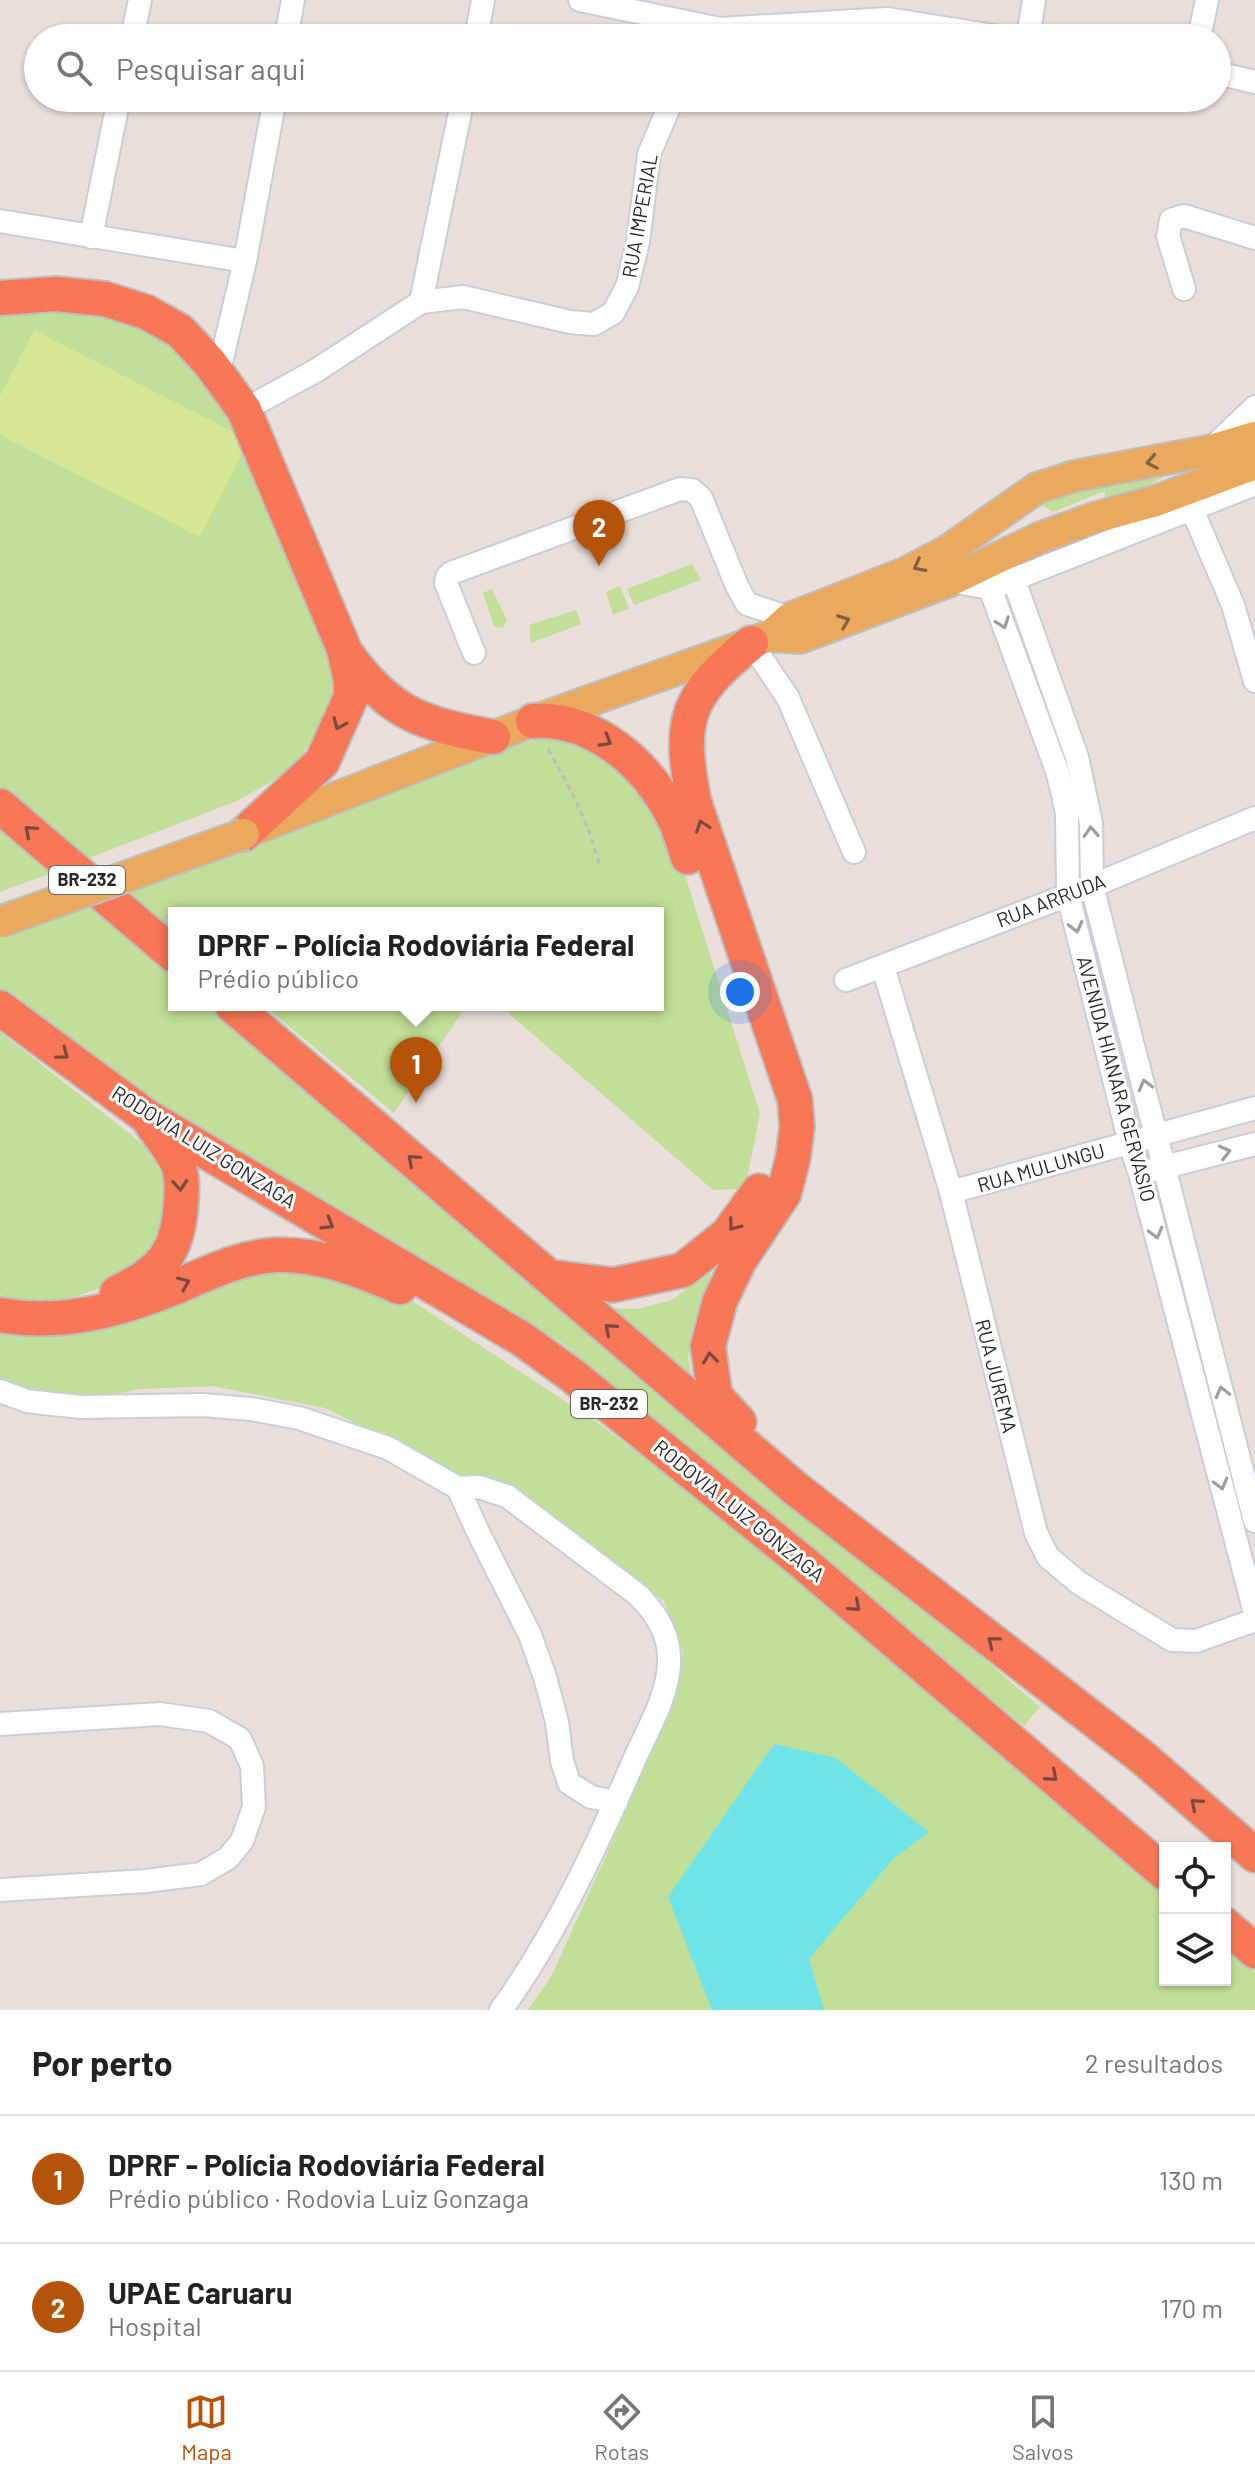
<!DOCTYPE html>
<html lang="pt">
<meta charset="utf-8">
<style>
:root{--surface:#fff;--page:#f2f2f2;--text:#222;--muted:#767676;--line:#e0e0e0;--accent:#b45309}
body{margin:0;font-family:Barlow,sans-serif;background:var(--page);color:var(--text)}
.controls{position:absolute;right:24px;bottom:24px;display:grid;overflow:hidden;border-radius:0px;box-shadow:0 2px 6px #0004}
.controls button{width:72px;height:72px;display:grid;place-items:center;padding:0;border:0;border-bottom:2px solid var(--line);background:var(--surface);color:var(--text);font:40px sans-serif}
.you{position:absolute;left:740px;top:992px;width:28px;height:28px;margin:-20px;border:6px solid #fff;border-radius:50%;background:#1a73e8;box-shadow:0 0 0 12px #1a73e833}
.badge{display:grid;place-items:center;width:52px;height:52px;border-radius:50%;background:var(--accent);color:#fff;font-size:26px;font-weight:700}
.pin{position:absolute;translate:-50% -66px;filter:drop-shadow(0 2px 4px #0008)}
.pin::after{content:'';position:absolute;top:42px;width:28px;height:24px;background:inherit;clip-path:polygon(0 0,100% 0,50% 100%)}
.popup{position:absolute;left:168px;top:907px;width:496px;height:104px;box-sizing:border-box;display:grid;place-content:center;border-radius:0px;background:var(--surface);filter:drop-shadow(0 2px 6px #0005);font-size:26px;white-space:nowrap;color:var(--muted)}
.popup b{font-size:30px;color:var(--text)}
.popup::after{content:'';position:absolute;left:50%;top:100%;margin-left:-16px;border:16px solid transparent;border-top-color:var(--surface)}
.list{margin:0;padding:0;list-style:none}
h2{display:flex;justify-content:space-between;align-items:center;height:104px;margin:0;padding:0 32px;font-size:34px}
h2 small{font-size:26px;font-weight:400;color:var(--muted)}
.list li{display:grid;grid-template-columns:52px 1fr auto;gap:24px;align-items:center;box-sizing:border-box;height:128px;padding:0 32px;border-top:2px solid var(--line)}
.list b{display:block;font-size:30px;white-space:nowrap}
.list p{margin:0;font-size:26px;white-space:nowrap;color:var(--muted)}
.list em{font-size:26px;font-style:normal;color:var(--muted)}
.icon{flex:none;width:44px;height:44px;fill:none;stroke:currentColor;stroke-width:2;stroke-linecap:round;stroke-linejoin:round}
.map{position:relative;flex:none;width:1255px;height:2010px;overflow:hidden}
.search{position:absolute;background:var(--surface);box-shadow:0 2px 6px #0004;left:24px;right:24px;top:24px;height:88px;display:flex;align-items:center;gap:20px;box-sizing:border-box;padding:0 28px;border-radius:44px;color:var(--muted);font-size:30px}
.sheet{height:360px;background:var(--surface)}
nav{display:flex;justify-content:space-around;align-items:center;box-sizing:border-box;height:112px;border-top:2px solid var(--line);background:var(--surface);font-size:22px;color:var(--muted)}
nav a{display:grid;justify-items:center;gap:4px}
nav .on{color:var(--accent)}
.map>svg:first-child{display:block}
.green{fill:#c1df98}
.pitch{fill:#d6e694}
.water{fill:#70e5e9}
.lines{fill:none;stroke-linecap:round;stroke-linejoin:round}
.minor-casing{stroke:#c8cfd9;stroke-width:26}
.major-casing{stroke:#bebebe;stroke-width:34}
.highway-casing{stroke:#bebebe;stroke-width:38}
.path{stroke:#bebebe;stroke-width:3;stroke-dasharray:6 4;stroke-linecap:butt}
.minor{stroke:#fff;stroke-width:22}
.major{stroke:#eaa95e;stroke-width:30}
.highway{stroke:#f77757;stroke-width:34}
.major-bridge-casing{stroke:#bebebe;stroke-width:34;stroke-linecap:butt}
.major-bridge{stroke:#eaa95e;stroke-width:30}
.oneway{stroke:#7f6240}
.oneway2{stroke:#9e9e9e}
.oneway3{stroke:#7b483b}
.labels{text-anchor:middle;stroke-width:6;stroke-linejoin:round;paint-order:stroke}
.shield{fill:#fff;stroke:#686868;stroke-width:2}
.shield-label{font-size:18px;font-weight:bold;fill:#282828}
.street-label{font-size:20px;fill:#282828;stroke:#fff}
</style>
<div class="map">
<svg width="1255" height="2010" viewBox="0 0 1255 2010">
<rect width="100%" height="100%" fill="#eadfda"/>
<!-- green -->
<g class="green">
<polygon points="16,302 146,321 239,414 336,665 334,695 324,720 302,755 283,775 237,801 76,863 0,795 0,306"/>
<polygon points="1255,433 1188,462 1094,518 1104,502 1105,491 1053,512 1034,500 1034,476 1063,461 1102,453 1113,460 1130,449"/>
<polygon points="692,564 701,580 634,605 627,589"/>
<polygon points="620,586 629,608 613,615 606,592"/>
<polygon points="492,589 507,620 503,628 494,626 483,593"/>
<polygon points="576,610 581,624 531,643 529,625"/>
<polygon points="552,736 616,755 669,824 760,1114 745,1189 713,1190 499,1005 658,1005 658,913 174,913 174,931 125,890 510,746"/>
<polygon points="0,820 62,869 0,892"/>
<polygon points="73,878 174,965 174,1005 221,1005 1040,1707 1024,1726 562,1343 216,1144 0,1001 0,903"/>
<polygon points="263,1005 467,1005 394,1113"/>
<path d="M0,1032L144,1145C164,1174 174,1196 162,1231C160,1238 159,1249 154,1254C149,1259 140,1264 134,1268C93,1297 49,1310 0,1295Z"/>
<polygon points="272,1265 353,1274 412,1301 597,1422 782,1564 1165,1893 1165,1980 1225,1980 1225,1946 1255,1973 1255,2010 528,2010 551,1977 618,1829 672,1697 683,1652 664,1601 539,1513 459,1477 325,1408 213,1386 141,1389 90,1398 43,1393 0,1382 0,1324"/>
<polygon points="712,1270 696,1317 688,1358 696,1398 596,1308 637,1309 672,1300"/>
</g>
<!-- pitch -->
<polygon class="pitch" points="34,330 249,440 200,537 0,435 0,396"/>
<!-- water -->
<polygon class="water" points="774,1744 836,1758 929,1832 893,1859 809,1959 824,2010 712,2010 668,1897"/>
<g class="lines">
<!-- minor casing -->
<g class="minor-casing">
<g id="minor">
<polyline points="580,0 720,29 888,19 1007,38"/>
<polyline points="132,38 140,0"/>
<polyline points="286,38 293,0"/>
<polyline points="476,38 483,0"/>
<polyline points="1028,38 1034,0"/>
<polyline points="1199,38 1207,0"/>
<polyline points="1217,73 1255,82"/>
<polyline points="0,221 245,261 218,375"/>
<polyline points="91,237 119,98"/>
<polyline points="245,261 275,98"/>
<polyline points="1184,289 1168,236 1171,220 1184,216 1255,238"/>
<polyline points="421,302 463,98"/>
<polyline points="244,410 317,370 421,302 463,297 570,322 594,324 613,313 627,287 638,242 649,154 673,98"/>
<polyline points="1212,448 1255,407"/>
<polyline points="1191,507 1233,605 1255,681"/>
<polyline points="986,563 1014,580 1077,757 1091,823 1092,886 1255,1521"/>
<polyline points="950,581 990,588 1057,771 1063,794 1067,814 1068,895 1130,1143 1140,1174 1255,1613"/>
<polyline points="999,585 1255,484"/>
<polyline points="751,643 788,698 854,852"/>
<polyline points="474,653 446,583 447,577 451,573 680,489 692,490 701,498 737,586 747,604 790,618"/>
<polyline points="883,967 951,1192 1036,1533 1048,1557 1079,1583 1172,1640 1196,1641 1255,1620"/>
<polyline points="846,980 1092,886 1255,818"/>
<polyline points="1153,1170 1255,1144"/>
<polyline points="951,1192 1255,1108"/>
<path d="M0,1391L27,1401L52,1404L82,1407L202,1405L251,1409L299,1418L388,1448L458,1488L479,1487L507,1496L638,1595C657,1614 671,1636 669,1665C667,1697 649,1727 636,1756C598,1843 557,1933 501,2010"/>
<polyline points="458,1488 478,1532 530,1635 545,1677 557,1722 562,1761 569,1783 591,1797 616,1802"/>
<polyline points="0,1724 160,1714 209,1721 240,1739 252,1766 254,1807 242,1841 228,1858 201,1874 146,1881 0,1890"/>
</g>
</g>
<!-- major casing -->
<g class="major-casing">
<g id="major">
<polyline points="770,636 790,618 905,573 947,551 1037,488 1075,476 1208,451 1255,437"/>
<polyline points="250,831 533,721 751,643 770,636 800,638 950,581 1039,538 1094,518 1156,501 1255,464"/>
</g>
</g>
<!-- highway casing -->
<g class="highway-casing">
<g id="highway">
<polyline points="0,298 56,294 105,299 146,312 180,331 209,362 244,410 344,649 351,681 351,697 322,762 244,834"/>
<path d="M346,653C389,714 423,724 493,737"/>
<path d="M533,721C594,717 647,764 673,816C680,829 683,843 688,857"/>
<polyline points="0,806 174,955"/>
<polyline points="232,1005 796,1489 1142,1757 1255,1855"/>
<polyline points="0,1008 146,1116 522,1339 573,1376 806,1565 1165,1873"/>
<polyline points="550,1277 613,1285 683,1270 728,1234 759,1191"/>
<path d="M117,1293C162,1271 178,1253 181,1203C182,1188 183,1174 176,1160C169,1147 160,1135 151,1123"/>
<path d="M0,1315C62,1326 120,1310 178,1286C208,1273 243,1256 277,1255C321,1254 360,1270 400,1287"/>
<path d="M739,1422L715,1396L708,1346L720,1301L739,1261L784,1193L793,1158L797,1127L795,1100L694,802C678,720 685,696 751,643"/>
<polyline points="1225,1925 1255,1951"/>
</g>
</g>
<!-- path -->
<path class="path" d="M548,749C570,788 589,823 600,867"/>
<!-- minor -->
<use href="#minor" class="minor"/>
<!-- major -->
<use href="#major" class="major"/>
<!-- highway -->
<use href="#highway" class="highway"/>
<!-- major-bridge casing -->
<g class="major-bridge-casing">
<polyline id="major-bridge" points="0,922 244,834"/>
</g>
<!-- major-bridge -->
<use href="#major-bridge" class="major-bridge"/>
</g>
<!-- one-way arrows -->
<defs><path id="oneway-chevron" d="M-2-3.5L2.5 0L-2 3.5" fill="none" stroke-width="1.6" stroke-linecap="round" stroke-linejoin="round" transform="scale(2)"/></defs>
<g class="oneway">
<use href="#oneway-chevron" transform="translate(1152 462) rotate(169)"/>
<use href="#oneway-chevron" transform="translate(919 566) rotate(152)"/>
<use href="#oneway-chevron" transform="translate(844 621) rotate(-21)"/>
</g>
<g class="oneway2">
<use href="#oneway-chevron" transform="translate(1003 623) rotate(70)"/>
<use href="#oneway-chevron" transform="translate(1091 832) rotate(-93)"/>
<use href="#oneway-chevron" transform="translate(1076 927) rotate(76)"/>
<use href="#oneway-chevron" transform="translate(1145 1085) rotate(-105)"/>
<use href="#oneway-chevron" transform="translate(1225 1152) rotate(-14)"/>
<use href="#oneway-chevron" transform="translate(1156 1233) rotate(75)"/>
<use href="#oneway-chevron" transform="translate(1222 1392) rotate(-104)"/>
<use href="#oneway-chevron" transform="translate(1221 1484) rotate(75)"/>
</g>
<g class="oneway3">
<use href="#oneway-chevron" transform="translate(339 724) rotate(113)"/>
<use href="#oneway-chevron" transform="translate(606 741) rotate(30)"/>
<use href="#oneway-chevron" transform="translate(702 826) rotate(-109)"/>
<use href="#oneway-chevron" transform="translate(30 831) rotate(-139)"/>
<use href="#oneway-chevron" transform="translate(63 1054) rotate(37)"/>
<use href="#oneway-chevron" transform="translate(413 1160) rotate(-139)"/>
<use href="#oneway-chevron" transform="translate(180 1185) rotate(86)"/>
<use href="#oneway-chevron" transform="translate(328 1224) rotate(31)"/>
<use href="#oneway-chevron" transform="translate(734 1225) rotate(127)"/>
<use href="#oneway-chevron" transform="translate(184 1283) rotate(-23)"/>
<use href="#oneway-chevron" transform="translate(610 1329) rotate(-139)"/>
<use href="#oneway-chevron" transform="translate(710 1358) rotate(-97)"/>
<use href="#oneway-chevron" transform="translate(855 1606) rotate(41)"/>
<use href="#oneway-chevron" transform="translate(993 1642) rotate(-142)"/>
<use href="#oneway-chevron" transform="translate(1052 1776) rotate(41)"/>
<use href="#oneway-chevron" transform="translate(1196 1804) rotate(-139)"/>
</g>
<g class="labels">
<!-- shield labels -->
<g class="shield">
<rect x="49" y="866" width="76" height="28" rx="6"/>
<rect x="571" y="1390" width="76" height="28" rx="6"/>
</g>
<g class="shield-label">
<text x="87" y="886">BR-232</text>
<text x="609" y="1410">BR-232</text>
</g>
<!-- street labels -->
<g class="street-label">
<text transform="translate(640 216) rotate(-80)" y="7">RUA IMPERIAL</text>
<text transform="translate(1051 901) rotate(-21)" y="7">RUA ARRUDA</text>
<text transform="translate(1116 1079) rotate(75)" y="7">AVENIDA HIANARA GERVASIO</text>
<text transform="translate(204 1147) rotate(32)" y="7">RODOVIA LUIZ GONZAGA</text>
<text transform="translate(1041 1168) rotate(-16)" y="7">RUA MULUNGU</text>
<text transform="translate(996 1376) rotate(76)" y="7">RUA JUREMA</text>
<text transform="translate(739 1511) rotate(39)" y="7">RODOVIA LUIZ GONZAGA</text>
</g>
</g>
</svg>
<div class="controls">
<button><svg class="icon" aria-label="locate" viewBox="0 0 24 24"><circle cx="12" cy="12" r="6"/><path d="M12 2v4M12 18v4M2 12h4M18 12h4"/></svg></button>
<button><svg class="icon" aria-label="layers" viewBox="0 0 24 24"><path d="M12 4l9 5-9 5-9-5zM3 14l9 5 9-5"/></svg></button>
</div>
<div class="you"></div>
<div class="pin badge" style="left:416px;top:1103px">1</div>
<div class="popup"><b>DPRF - Polícia Rodoviária Federal</b>Prédio público</div>
<div class="pin badge" style="left:599px;top:566px">2</div>
<div class="search"><svg class="icon" aria-label="search" viewBox="0 0 24 24"><circle cx="10" cy="10" r="6"/><path d="M15 15l6 6"/></svg>Pesquisar aqui</div>
</div>
<section class="sheet">
<h2>Por perto<small>2 resultados</small></h2>
<ul class="list">
<li><span class="badge">1</span><div><b>DPRF - Polícia Rodoviária Federal</b><p>Prédio público · Rodovia Luiz Gonzaga</p></div><em>130 m</em></li>
<li><span class="badge">2</span><div><b>UPAE Caruaru</b><p>Hospital</p></div><em>170 m</em></li>
</ul>
</section>
<nav>
<a class="on"><svg class="icon" aria-label="map" viewBox="0 0 24 24"><path d="M3 6l6-2 6 2 6-2v14l-6 2-6-2-6 2zM9 4v14M15 6v14"/></svg>Mapa</a>
<a><svg class="icon" aria-label="directions" viewBox="0 0 24 24"><path d="M12 3l9 9-9 9-9-9zM9 14v-3h6M13 9l2 2-2 2"/></svg>Rotas</a>
<a><svg class="icon" aria-label="saved" viewBox="0 0 24 24"><path d="M7 4h10v16l-5-4-5 4z"/></svg>Salvos</a>
</nav>
